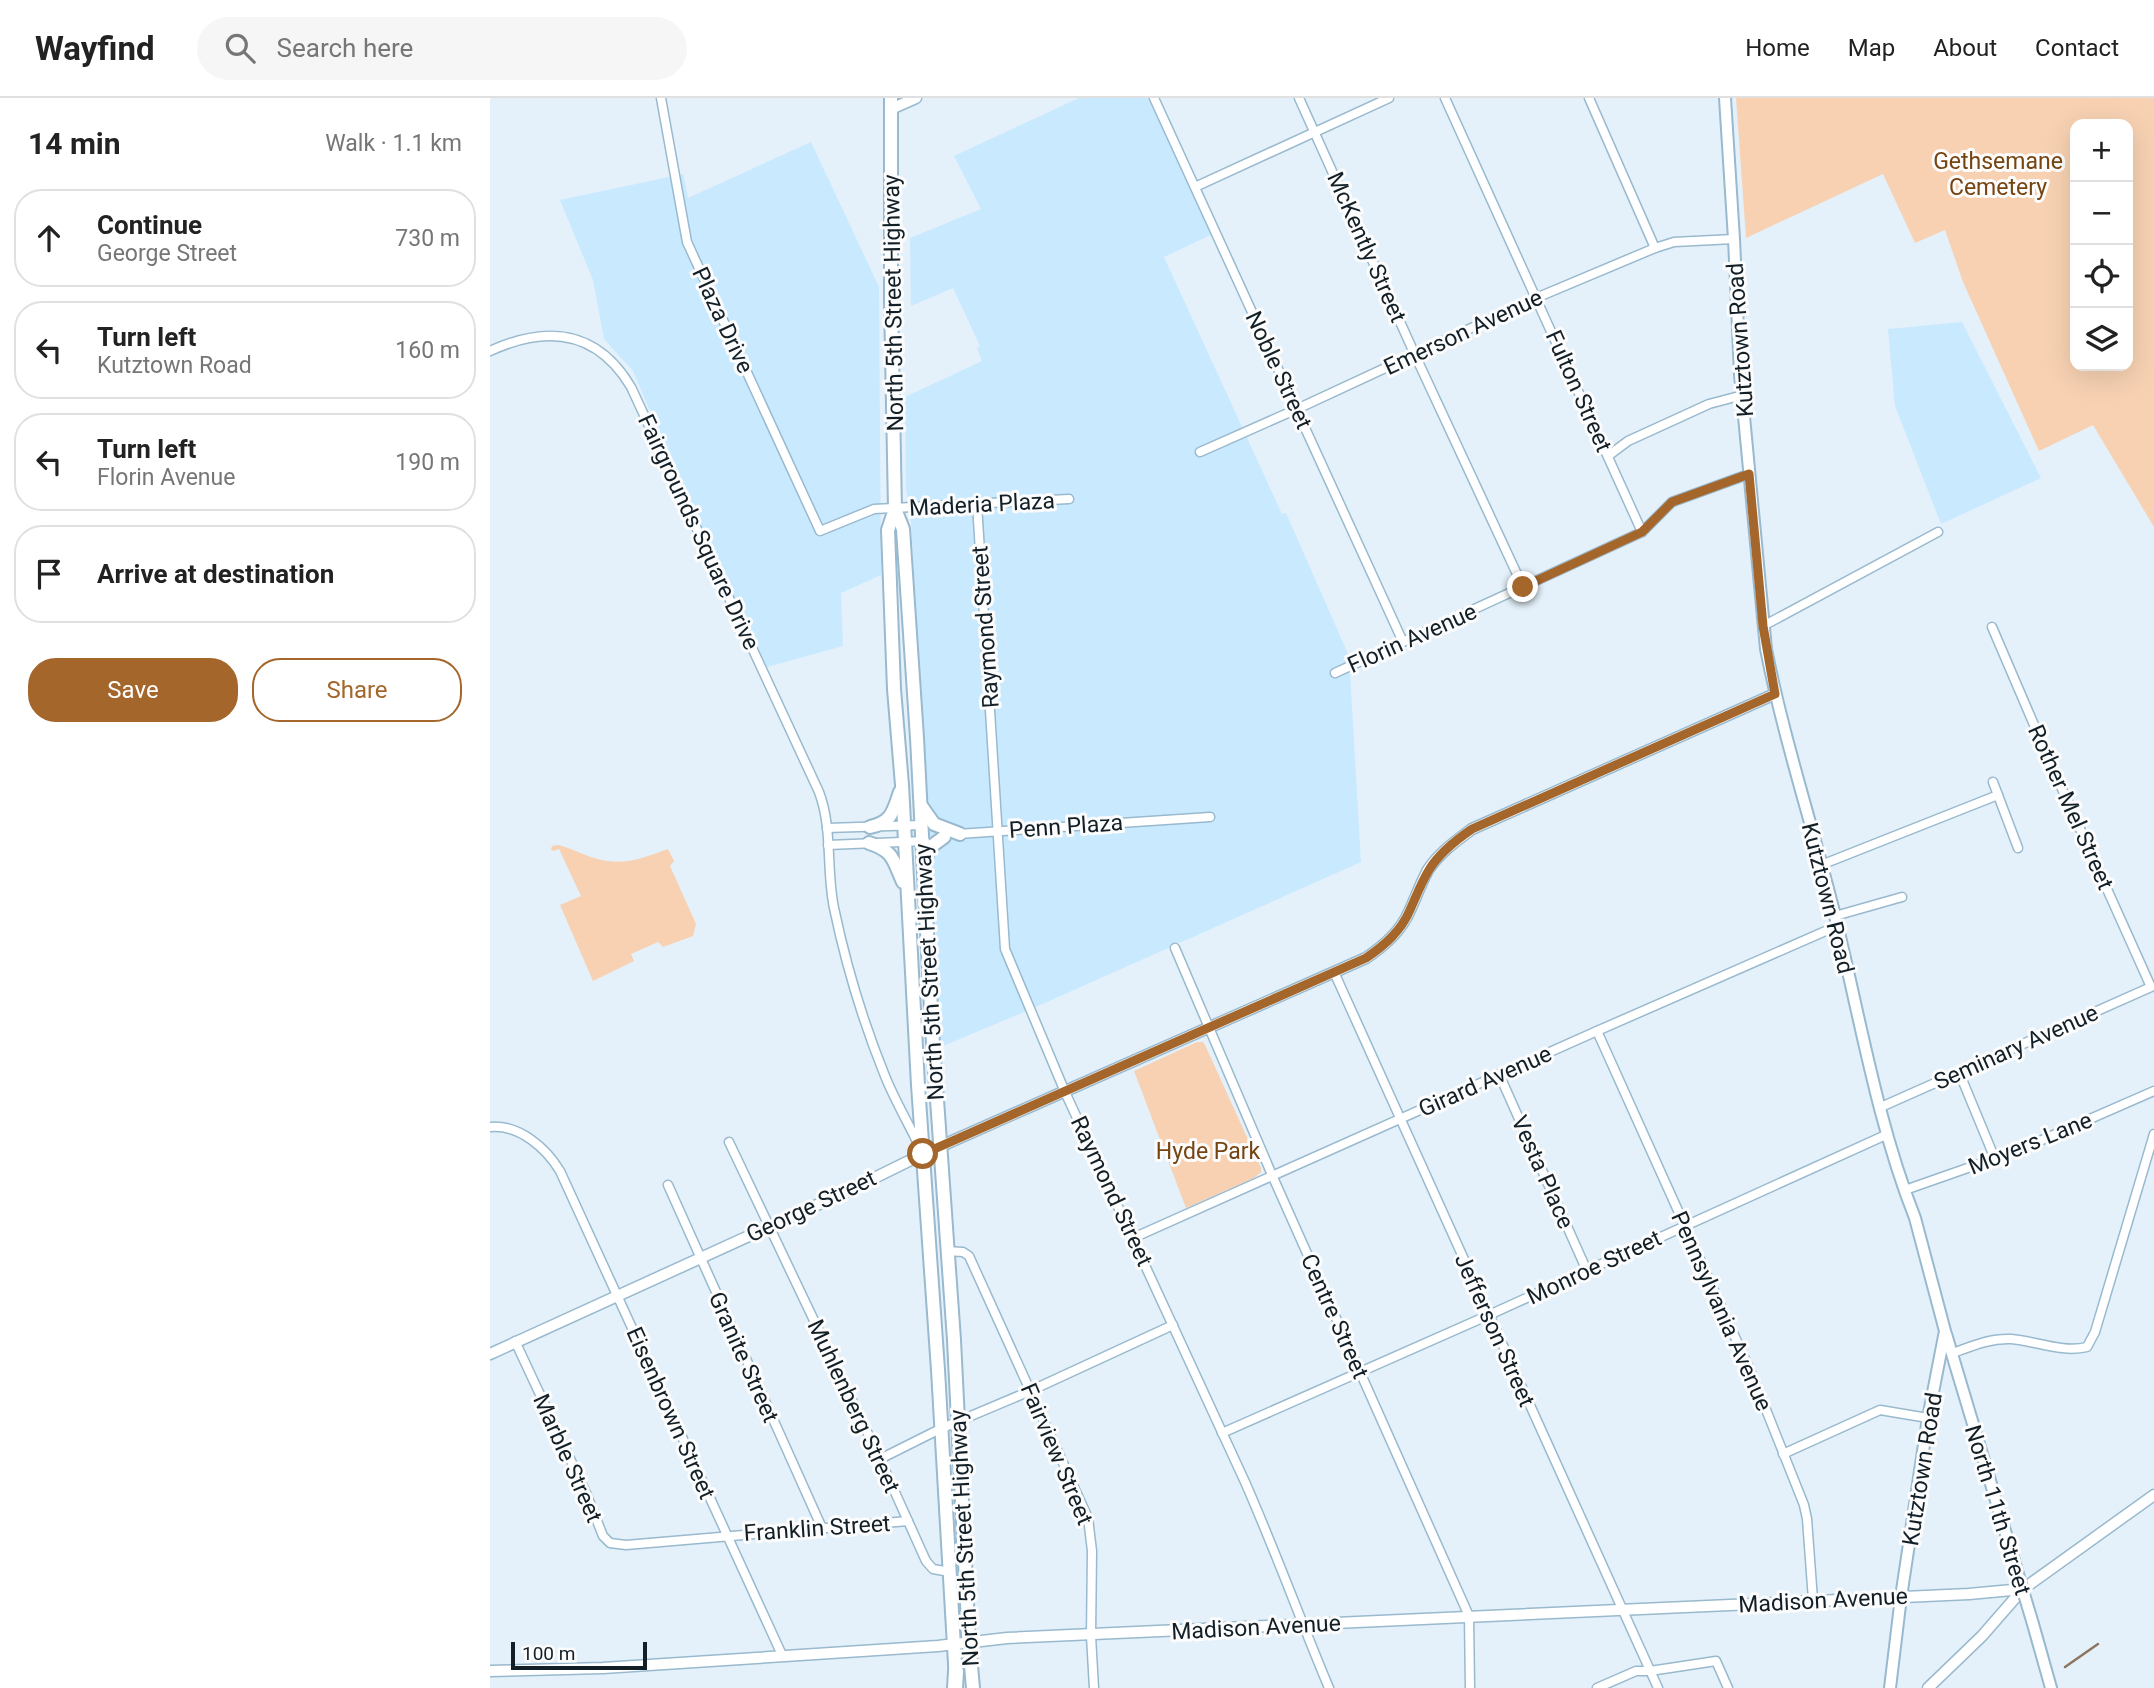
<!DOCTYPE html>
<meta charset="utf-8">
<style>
:root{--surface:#fff;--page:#f6f6f6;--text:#222;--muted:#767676;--line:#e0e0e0;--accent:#a4662b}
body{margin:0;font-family:Roboto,sans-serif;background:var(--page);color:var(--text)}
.controls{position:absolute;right:21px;top:21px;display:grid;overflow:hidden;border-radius:14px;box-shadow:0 7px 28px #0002}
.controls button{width:63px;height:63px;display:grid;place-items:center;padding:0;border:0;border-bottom:2px solid var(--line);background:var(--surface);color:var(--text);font:35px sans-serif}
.scale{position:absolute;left:21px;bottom:18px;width:136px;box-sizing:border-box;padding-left:7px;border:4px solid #121f27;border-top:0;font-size:19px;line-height:24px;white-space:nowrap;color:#121f27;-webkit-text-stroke:5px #fcfcfc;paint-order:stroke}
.stop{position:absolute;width:21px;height:21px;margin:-16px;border:5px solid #a4662b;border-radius:50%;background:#fff}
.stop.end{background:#a4662b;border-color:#fff;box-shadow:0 2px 7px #0008}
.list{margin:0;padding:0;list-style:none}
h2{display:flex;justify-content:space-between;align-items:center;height:91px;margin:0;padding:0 28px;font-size:30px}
h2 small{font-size:23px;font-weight:400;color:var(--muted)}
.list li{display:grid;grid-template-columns:46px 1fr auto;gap:21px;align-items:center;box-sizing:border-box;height:98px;margin:0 14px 14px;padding:0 14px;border:2px solid var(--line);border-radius:28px}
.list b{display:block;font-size:26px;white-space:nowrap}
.list p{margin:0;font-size:23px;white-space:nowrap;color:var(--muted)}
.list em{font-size:23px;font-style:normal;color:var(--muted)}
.actions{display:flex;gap:14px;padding:21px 28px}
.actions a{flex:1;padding:16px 0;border:2px solid var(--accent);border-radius:28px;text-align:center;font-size:24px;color:var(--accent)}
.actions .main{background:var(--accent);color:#fff}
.icon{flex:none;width:38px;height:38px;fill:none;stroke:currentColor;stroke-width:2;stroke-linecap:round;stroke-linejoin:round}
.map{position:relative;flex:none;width:1664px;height:1590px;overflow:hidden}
header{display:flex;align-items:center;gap:42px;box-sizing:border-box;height:98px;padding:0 35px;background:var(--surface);border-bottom:2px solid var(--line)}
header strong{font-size:33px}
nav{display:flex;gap:38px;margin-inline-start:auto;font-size:24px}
.search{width:490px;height:63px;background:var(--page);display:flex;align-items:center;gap:18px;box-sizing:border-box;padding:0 24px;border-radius:38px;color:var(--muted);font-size:26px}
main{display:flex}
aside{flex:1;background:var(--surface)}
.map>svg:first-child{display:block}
.built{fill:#c9e9ff}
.green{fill:#f7d1b2;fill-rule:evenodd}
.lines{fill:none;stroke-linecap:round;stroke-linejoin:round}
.stream{stroke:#8c7662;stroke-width:2.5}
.minor-casing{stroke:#99b9ce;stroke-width:11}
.tertiary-casing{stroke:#99b9ce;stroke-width:13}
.secondary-casing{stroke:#99b9ce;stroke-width:14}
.primary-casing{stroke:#99b9ce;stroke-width:16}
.motorway-casing{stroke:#99b9ce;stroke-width:18}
.minor{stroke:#fff;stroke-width:8}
.tertiary{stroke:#fff;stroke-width:10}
.secondary{stroke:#fff;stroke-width:10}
.primary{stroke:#fff;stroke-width:12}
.motorway{stroke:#fff;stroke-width:14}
.secondary-bridge-casing{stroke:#99b9ce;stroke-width:14;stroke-linecap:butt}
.secondary-bridge{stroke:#fff;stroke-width:10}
.route{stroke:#a4662b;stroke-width:9}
.labels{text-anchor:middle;stroke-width:6;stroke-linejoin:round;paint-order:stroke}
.park-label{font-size:23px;fill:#764410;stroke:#fcfcfc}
.street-label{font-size:23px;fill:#121f27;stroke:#fcfcfc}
</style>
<header>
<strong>Wayfind</strong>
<div class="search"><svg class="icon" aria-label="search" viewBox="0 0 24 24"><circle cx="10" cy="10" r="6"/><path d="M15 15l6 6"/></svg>Search here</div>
<nav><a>Home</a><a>Map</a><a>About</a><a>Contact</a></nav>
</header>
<main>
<aside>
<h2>14 min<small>Walk · 1.1 km</small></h2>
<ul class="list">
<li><svg class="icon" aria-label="ahead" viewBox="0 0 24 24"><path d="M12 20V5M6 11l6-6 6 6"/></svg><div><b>Continue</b><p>George Street</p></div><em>730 m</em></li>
<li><svg class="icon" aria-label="left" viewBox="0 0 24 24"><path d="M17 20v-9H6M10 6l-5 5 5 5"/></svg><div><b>Turn left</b><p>Kutztown Road</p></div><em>160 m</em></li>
<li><svg class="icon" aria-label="left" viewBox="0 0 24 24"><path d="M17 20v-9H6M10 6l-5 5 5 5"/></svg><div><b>Turn left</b><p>Florin Avenue</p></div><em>190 m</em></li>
<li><svg class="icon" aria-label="arrive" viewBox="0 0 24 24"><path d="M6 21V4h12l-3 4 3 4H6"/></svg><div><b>Arrive at destination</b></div></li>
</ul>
<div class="actions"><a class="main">Save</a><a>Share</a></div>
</aside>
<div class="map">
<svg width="1664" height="1590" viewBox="0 0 1664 1590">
<rect width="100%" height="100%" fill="#e4f1fa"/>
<!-- built -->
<g class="built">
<polygon points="589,0 665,0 727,134 674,159 792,416 796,415 859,558 871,764 539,912 448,950 443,867 446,843 441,758 445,739 434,739 438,713 421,424 416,391 415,299 492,263 487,250 490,248 463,190 421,208 420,140 491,111 464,58"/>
<polygon points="321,44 389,189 391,477 351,495 353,548 277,569 190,384 143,273 114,241 103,182 70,102 193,76 198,100"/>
<polygon points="1472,224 1551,380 1451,426 1405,308 1398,231"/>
</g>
<!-- green -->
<g class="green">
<path d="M1246,0H1664V429L1603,327L1549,353L1473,184L1455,132L1425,145L1393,76L1256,140ZM1585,26H1638V268H1585Z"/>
<path d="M68,747C81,750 92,756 104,760C132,769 153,760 178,751L184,763L180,768L206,826L203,838L173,849L168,844L141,856L144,863L103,883L70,807L91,798L69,751L63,753L61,751L62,748Z"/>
<polygon points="707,944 713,944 715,947 771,1070 771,1074 764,1080 696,1110 644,973"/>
</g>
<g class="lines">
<!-- stream -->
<polyline class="stream" points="1575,1569 1608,1546"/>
<!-- minor casing -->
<g class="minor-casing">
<g id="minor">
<polyline points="171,0 197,144 330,433 384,411 579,401"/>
<polyline points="664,0 913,544"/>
<polyline points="809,0 925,257 1033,489"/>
<polyline points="955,0 1152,434"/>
<polyline points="1099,0 1165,150"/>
<polyline points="705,89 899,0"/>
<path d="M0,253C57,227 107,232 141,289L329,694C343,731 336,772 344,810C356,867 373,924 395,978C405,1003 419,1026 430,1050"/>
<polyline points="710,354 807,311 1046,200 1165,150 1184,144 1244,141"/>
<polyline points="1118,358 1138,343 1219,306 1253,297"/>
<path d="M487,406L515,851L575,994L755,1384C785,1452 810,1521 839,1590"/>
<polyline points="1273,528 1448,434"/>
<polyline points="845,575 1152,434 1182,404 1259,376"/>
<polyline points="1503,684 1528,750"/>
<polyline points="337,730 431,727"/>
<polyline points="468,736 720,719"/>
<polyline points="338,747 435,743"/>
<polyline points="1331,767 1508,697"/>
<polyline points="1345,818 1412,799"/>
<polyline points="685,850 782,1077 979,1518 980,1590"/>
<polyline points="844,874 1168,1590"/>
<polyline points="1107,933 1263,1279 1314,1407 1317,1421 1323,1502"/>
<polyline points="1469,974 1505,1061"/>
<polyline points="1009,976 1097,1173"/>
<polyline points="1391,1009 1661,889 1560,664 1502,529"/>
<path d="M0,1029C29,1026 56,1050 70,1073L292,1557"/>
<polyline points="239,1044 390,1361 436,1463 443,1471 460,1474"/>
<polyline points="178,1087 332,1430"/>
<polyline points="1415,1092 1529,1052 1664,993"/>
<polyline points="643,1140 1107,933 1347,828"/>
<polyline points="456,1153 473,1154 479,1158 598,1420 602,1453 601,1538 604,1590"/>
<polyline points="25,1243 96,1395 113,1438 120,1445 136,1447 418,1423"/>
<path d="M1463,1255C1482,1248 1500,1240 1521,1241C1546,1243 1572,1255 1597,1249L1605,1234L1664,1036"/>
<polyline points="732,1335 999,1217 1398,1036"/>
<polyline points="1293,1356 1390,1312 1438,1320"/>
<polyline points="390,1361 450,1331 540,1293 683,1227"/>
<polyline points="1107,1590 1146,1573 1160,1573 1226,1563 1238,1590"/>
</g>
</g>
<!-- tertiary casing -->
<g class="tertiary-casing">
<g id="tertiary">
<polyline points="401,11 426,0"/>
<path d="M0,1256L362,1091L433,1056L876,860C895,847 911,833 920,812C926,799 931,785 938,772C949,755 966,743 982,731L1285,596"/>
<polyline points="0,1573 113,1570 448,1548 517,1540 1479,1496 1533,1491"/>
<polyline points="1438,1590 1492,1538 1533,1491 1664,1397"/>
</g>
</g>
<!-- secondary casing -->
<g class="secondary-casing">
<g id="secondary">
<path d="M1235,0L1244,141L1250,276L1276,551C1294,642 1323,729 1345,818C1370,919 1387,1024 1425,1120L1455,1233L1438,1320L1411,1499L1400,1590"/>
<polyline points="1456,1236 1522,1456"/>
<polyline points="1543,1526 1561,1590"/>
</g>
</g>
<!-- primary casing -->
<g class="primary-casing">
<g id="primary">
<polyline points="401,0 401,202 405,411 398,432 404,591 412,687 428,987 448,1272 466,1583"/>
<polyline points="405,411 413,431 427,640 442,931 464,1242 479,1545 483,1590"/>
<polyline points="432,709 444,726 470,736"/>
<path d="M380,729C402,724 403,714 410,694"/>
<path d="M379,745C404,753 403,762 413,784"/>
<polyline points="436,760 439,750 454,739"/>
</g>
</g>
<!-- motorway casing -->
<g class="motorway-casing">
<polyline id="motorway" points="465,1590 466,1573"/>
</g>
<!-- minor -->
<use href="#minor" class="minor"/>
<!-- tertiary -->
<use href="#tertiary" class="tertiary"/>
<!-- secondary -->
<use href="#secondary" class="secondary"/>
<!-- primary -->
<use href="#primary" class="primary"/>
<!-- motorway -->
<use href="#motorway" class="motorway"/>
<!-- secondary-bridge casing -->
<g class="secondary-bridge-casing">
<polyline id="secondary-bridge" points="1522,1456 1543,1526"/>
</g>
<!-- secondary-bridge -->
<use href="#secondary-bridge" class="secondary-bridge"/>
</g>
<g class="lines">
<!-- route -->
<path class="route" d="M433,1056L876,860C895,847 911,833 920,812C926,799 931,785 939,772C949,755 966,742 982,731L1285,596L1273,528L1259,376L1182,404L1152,434L1033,489"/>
</g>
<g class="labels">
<!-- park labels -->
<g class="park-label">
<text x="1508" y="71">Gethsemane<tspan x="1508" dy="26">Cemetery</tspan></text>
<text x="718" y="1061">Hyde Park</text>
</g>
<!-- street labels -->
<g class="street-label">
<text transform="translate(877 149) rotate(66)" y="8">McKently Street</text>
<text transform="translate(403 205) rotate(-91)" y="8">North 5th Street Highway</text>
<text transform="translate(233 222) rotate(65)" y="8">Plaza Drive</text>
<text transform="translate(973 234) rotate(-25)" y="8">Emerson Avenue</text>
<text transform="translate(1250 242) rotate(-94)" y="8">Kutztown Road</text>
<text transform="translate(789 272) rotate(65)" y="8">Noble Street</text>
<text transform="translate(1089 293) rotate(66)" y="8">Fulton Street</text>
<text transform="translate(492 406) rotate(-3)" y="8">Maderia Plaza</text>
<text transform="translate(209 434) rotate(65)" y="8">Fairgrounds Square Drive</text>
<text transform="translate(495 529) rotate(-94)" y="8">Raymond Street</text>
<text transform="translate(922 540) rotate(-24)" y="8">Florin Avenue</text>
<text transform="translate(1581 709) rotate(66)" y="8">Rother Mel Street</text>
<text transform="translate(576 728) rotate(-4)" y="8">Penn Plaza</text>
<text transform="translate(1338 800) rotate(76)" y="8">Kutztown Road</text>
<text transform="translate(439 874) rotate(-93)" y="8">North 5th Street Highway</text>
<text transform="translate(1526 949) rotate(-24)" y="8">Seminary Avenue</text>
<text transform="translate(995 983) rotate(-24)" y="8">Girard Avenue</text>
<text transform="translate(1540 1045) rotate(-22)" y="8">Moyers Lane</text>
<text transform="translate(1053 1074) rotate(66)" y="8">Vesta Place</text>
<text transform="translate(622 1093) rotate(65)" y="8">Raymond Street</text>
<text transform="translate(321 1108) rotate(-25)" y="8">George Street</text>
<text transform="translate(1104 1169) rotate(-25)" y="8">Monroe Street</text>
<text transform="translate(1232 1213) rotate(66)" y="8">Pennsylvania Avenue</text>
<text transform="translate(845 1218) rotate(66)" y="8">Centre Street</text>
<text transform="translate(1005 1232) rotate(66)" y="8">Jefferson Street</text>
<text transform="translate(254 1259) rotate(66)" y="8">Granite Street</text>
<text transform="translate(364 1308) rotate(65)" y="8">Muhlenberg Street</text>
<text transform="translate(181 1315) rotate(66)" y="8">Eisenbrown Street</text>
<text transform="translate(567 1356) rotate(67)" y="8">Fairview Street</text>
<text transform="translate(78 1360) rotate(66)" y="8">Marble Street</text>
<text transform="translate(1432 1371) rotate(-81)" y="8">Kutztown Road</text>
<text transform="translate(1508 1412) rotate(73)" y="8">North 11th Street</text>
<text transform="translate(327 1430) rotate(-4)" y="8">Franklin Street</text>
<text transform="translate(474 1440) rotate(-93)" y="8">North 5th Street Highway</text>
<text transform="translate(1333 1502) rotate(-3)" y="8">Madison Avenue</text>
<text transform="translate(766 1529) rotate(-3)" y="8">Madison Avenue</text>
</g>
</g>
</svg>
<div class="controls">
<button>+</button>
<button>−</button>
<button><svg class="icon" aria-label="locate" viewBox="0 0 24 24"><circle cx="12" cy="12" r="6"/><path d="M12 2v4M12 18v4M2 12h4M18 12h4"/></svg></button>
<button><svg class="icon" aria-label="layers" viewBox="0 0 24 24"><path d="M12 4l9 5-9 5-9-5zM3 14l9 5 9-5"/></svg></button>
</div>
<div class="scale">100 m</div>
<div class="stop" style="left:433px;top:1056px"></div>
<div class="stop end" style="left:1033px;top:489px"></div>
</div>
</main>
